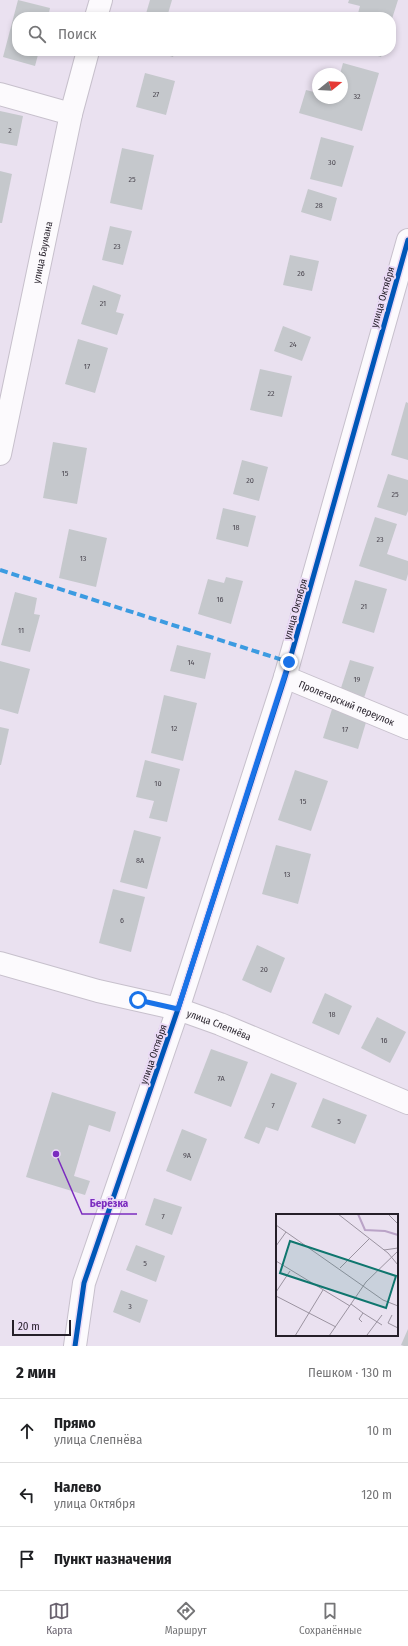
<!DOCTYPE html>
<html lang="ru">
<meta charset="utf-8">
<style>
:root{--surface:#fff;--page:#f2f2f2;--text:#202124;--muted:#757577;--line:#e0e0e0;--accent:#6a636f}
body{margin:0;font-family:"Fira Sans Condensed",sans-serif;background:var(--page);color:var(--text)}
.compass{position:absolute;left:312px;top:68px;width:36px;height:36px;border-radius:50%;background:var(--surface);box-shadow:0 2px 6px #0003;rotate:72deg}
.scale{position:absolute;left:12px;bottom:10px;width:59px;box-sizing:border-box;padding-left:4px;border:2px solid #251f29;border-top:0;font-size:11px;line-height:14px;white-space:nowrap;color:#251f29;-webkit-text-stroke:3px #ebdbf6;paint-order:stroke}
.stop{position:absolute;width:12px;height:12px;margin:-9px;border:3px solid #1a73e8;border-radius:50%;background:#fff}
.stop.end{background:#1a73e8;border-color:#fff;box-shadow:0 1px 4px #0008}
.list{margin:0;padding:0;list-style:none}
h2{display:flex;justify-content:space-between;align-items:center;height:52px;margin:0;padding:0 16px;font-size:17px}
h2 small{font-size:13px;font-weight:400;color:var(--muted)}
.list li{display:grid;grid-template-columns:26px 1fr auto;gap:12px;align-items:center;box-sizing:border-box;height:64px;padding:0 16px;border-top:1px solid var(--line)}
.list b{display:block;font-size:15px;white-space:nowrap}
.list p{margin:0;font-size:13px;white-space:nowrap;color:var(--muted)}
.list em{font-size:13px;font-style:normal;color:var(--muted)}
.icon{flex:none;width:22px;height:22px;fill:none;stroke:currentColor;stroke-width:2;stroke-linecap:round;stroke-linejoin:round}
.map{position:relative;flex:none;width:408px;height:1346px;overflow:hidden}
.search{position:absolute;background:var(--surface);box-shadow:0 2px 6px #0003;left:12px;right:12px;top:12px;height:44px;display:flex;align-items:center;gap:10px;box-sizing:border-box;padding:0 14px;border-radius:16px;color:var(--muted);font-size:15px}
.sheet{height:244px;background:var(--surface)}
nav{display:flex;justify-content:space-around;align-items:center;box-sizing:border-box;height:56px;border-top:1px solid var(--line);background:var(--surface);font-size:11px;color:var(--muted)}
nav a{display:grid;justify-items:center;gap:2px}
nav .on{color:var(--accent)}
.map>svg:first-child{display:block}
.building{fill:#c5c8cc}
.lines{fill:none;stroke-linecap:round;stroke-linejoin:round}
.minor-casing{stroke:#c7c0cc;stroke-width:24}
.minor{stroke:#fcfafd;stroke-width:22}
.quiet{stroke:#3c9be1;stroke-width:4;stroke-dasharray:8 4;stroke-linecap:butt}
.cycleway-casing{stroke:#ebdbf6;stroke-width:8}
.cycleway{stroke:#0057b8;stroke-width:5}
.route{stroke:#1a73e8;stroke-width:5}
.labels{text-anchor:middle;stroke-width:4;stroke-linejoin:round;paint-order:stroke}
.number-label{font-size:8px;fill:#4d4952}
.street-label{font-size:10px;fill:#251f29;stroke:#ebdbf6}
.inset-river{fill:none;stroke:#baa3c7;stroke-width:2}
.inset-road{fill:none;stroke:#9b93a0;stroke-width:1}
.view{fill:#0f766e;fill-opacity:0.15;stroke:#0f766e;stroke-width:2}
.inset-edge{fill:none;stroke:#251f29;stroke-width:2}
.leader{fill:none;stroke:#7b2cbf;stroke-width:1.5}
.callout-dot{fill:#7b2cbf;stroke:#ebdbf6;stroke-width:1.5}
.callout-label{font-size:11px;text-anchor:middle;font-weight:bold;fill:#7b2cbf;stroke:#ebdbf6;stroke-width:4;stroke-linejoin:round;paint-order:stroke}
</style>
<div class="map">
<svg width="408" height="1346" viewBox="0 0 408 1346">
<rect width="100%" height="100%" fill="#eae1f0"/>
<!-- building -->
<g class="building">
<polygon points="18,0 50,8 48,17 17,17 17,51 39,51 35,66 3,57"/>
<polygon points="150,0 172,0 167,17 145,17"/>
<polygon points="349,0 398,0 391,22 391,17 357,17 360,6 348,3"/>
<polygon points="154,51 175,51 173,57"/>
<polygon points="362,51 383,51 381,57"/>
<polygon points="343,63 379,73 362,131 299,113 306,90 318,93 318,98 342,98 342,74 340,74"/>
<polygon points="145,73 175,81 166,115 136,107"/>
<polygon points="0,111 23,116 17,146 0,143"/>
<polygon points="321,137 354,146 342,187 310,179"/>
<polygon points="122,148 154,155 142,210 110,203"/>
<polygon points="0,171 12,174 2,223 0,223"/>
<polygon points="308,189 337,198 331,221 301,212"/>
<polygon points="110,226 132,231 123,265 102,260"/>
<polygon points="290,255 319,261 312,291 283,285"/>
<polygon points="93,285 121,295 116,312 124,314 117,335 81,324"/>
<polygon points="283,326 311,337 302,361 274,351"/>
<polygon points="78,339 108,348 95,393 65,384"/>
<polygon points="260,369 292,376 282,417 250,410"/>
<polygon points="406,402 408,403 408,460 391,455"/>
<polygon points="53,442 87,448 77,504 43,498"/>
<polygon points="242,460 268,467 259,501 233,494"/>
<polygon points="388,474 408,480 408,511 406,516 377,507"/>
<polygon points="223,508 256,516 248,547 216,539"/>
<polygon points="375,517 397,524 387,554 408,561 408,574 406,581 359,566"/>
<polygon points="69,529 107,538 96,587 59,578"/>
<polygon points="226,577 243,581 231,624 198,614 208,579 224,583"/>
<polygon points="355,580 387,589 374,633 342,623"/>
<polygon points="15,592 37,598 34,614 40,615 30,652 1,645"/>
<polygon points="177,645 211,653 205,679 170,671"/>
<polygon points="350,660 374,667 364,698 340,691"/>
<polygon points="0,661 30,669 18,714 0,709"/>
<polygon points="164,695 197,703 183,761 151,753"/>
<polygon points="332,709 367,719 358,749 323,738"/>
<polygon points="0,727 9,729 1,765 0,765"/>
<polygon points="145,760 180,769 167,822 149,818 154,801 136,797"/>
<polygon points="295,770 328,781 311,831 278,820"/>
<polygon points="134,830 161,837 147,889 120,882"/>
<polygon points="276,845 311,854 298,904 262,894"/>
<polygon points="113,889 145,897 131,952 99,943"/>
<polygon points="257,945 285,958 271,993 242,980"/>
<polygon points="325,993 352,1006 339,1035 312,1023"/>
<polygon points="377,1017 406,1032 390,1063 361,1048"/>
<polygon points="211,1049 248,1062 231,1107 194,1093"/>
<polygon points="271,1073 297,1083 278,1131 266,1127 259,1144 244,1138"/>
<polygon points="52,1092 116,1112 110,1132 89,1125 74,1176 90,1181 85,1195 26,1177"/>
<polygon points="323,1098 367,1115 355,1144 311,1127"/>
<polygon points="182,1129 207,1139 191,1181 166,1171"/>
<polygon points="154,1198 182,1207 172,1235 145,1225"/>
<polygon points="136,1245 165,1256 156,1282 126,1270"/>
<polygon points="121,1290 148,1300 140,1323 113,1312"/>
<polygon points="408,1329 408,1346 404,1346 401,1345"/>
</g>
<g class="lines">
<!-- minor casing -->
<g class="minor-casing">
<g id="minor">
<polyline points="96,17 101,0"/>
<polyline points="0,94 71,114"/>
<path id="s1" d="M0,454L71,114L88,51"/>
<path id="s2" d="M285,677L408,728"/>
<path id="s3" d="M0,963L98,991L178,1009L220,1024L408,1103"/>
<polyline points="75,1346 84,1283 178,1009 285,677 408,240"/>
</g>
</g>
<!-- minor -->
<use href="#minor" class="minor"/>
<!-- quiet -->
<polyline class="quiet" points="0,570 289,662"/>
<!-- cycleway casing -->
<g class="cycleway-casing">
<polyline id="cycleway" points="75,1346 84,1283 178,1009 285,677 408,240"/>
</g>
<!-- cycleway -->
<use href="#cycleway" class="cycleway"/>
</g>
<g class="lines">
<!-- route -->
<polyline class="route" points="138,1000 178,1009 289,662"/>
</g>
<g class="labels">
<!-- number labels -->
<g class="number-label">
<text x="156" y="97">27</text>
<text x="357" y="99">32</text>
<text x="10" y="133">2</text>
<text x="332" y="165">30</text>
<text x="132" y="182">25</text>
<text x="319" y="208">28</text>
<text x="117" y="249">23</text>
<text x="301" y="276">26</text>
<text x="103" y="306">21</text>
<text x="293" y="347">24</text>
<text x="87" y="369">17</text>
<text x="271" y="396">22</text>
<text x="65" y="476">15</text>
<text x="250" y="483">20</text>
<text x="395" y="497">25</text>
<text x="236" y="530">18</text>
<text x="380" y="542">23</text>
<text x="83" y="561">13</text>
<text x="220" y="602">16</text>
<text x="364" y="609">21</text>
<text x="21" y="633">11</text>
<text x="191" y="665">14</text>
<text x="357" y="682">19</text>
<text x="174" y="731">12</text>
<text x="345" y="732">17</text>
<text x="158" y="786">10</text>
<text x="303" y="804">15</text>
<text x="140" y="863">8А</text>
<text x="287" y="877">13</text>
<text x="122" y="923">6</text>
<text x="264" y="972">20</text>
<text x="332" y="1017">18</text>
<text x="384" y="1043">16</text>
<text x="221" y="1081">7А</text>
<text x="273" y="1108">7</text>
<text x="339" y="1124">5</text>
<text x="187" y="1158">9А</text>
<text x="163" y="1219">7</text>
<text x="145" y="1266">5</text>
<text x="130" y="1309">3</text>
</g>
<!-- street labels -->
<g class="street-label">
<text dy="4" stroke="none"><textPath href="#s1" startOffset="206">улица Баумана</textPath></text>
<text transform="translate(382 297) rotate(-74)" y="4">улица Октября</text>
<text transform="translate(295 609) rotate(-74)" y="4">улица Октября</text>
<text dy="4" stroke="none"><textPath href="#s2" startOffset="67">Пролетарский переулок</textPath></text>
<text dy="4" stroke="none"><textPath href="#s3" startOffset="228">улица Слепнёва</textPath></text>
<text transform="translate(153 1054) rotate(-71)" y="4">улица Октября</text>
</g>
</g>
<!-- overview -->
<g transform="translate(276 1214)">
<rect width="122" height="122" fill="#eae1f0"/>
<path class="inset-river" d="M82,0L89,16L109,17L122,21"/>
<path class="inset-road" d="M62,0L112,39L122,51M112,0L122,10M0,11L107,86L122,92M0,32L10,18M108,36L122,34M0,47L74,92M64,54L93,25M0,78L14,57M0,82L60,113M75,90L87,99L83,105L86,108M87,99L106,111M116,101L112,109L122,114M91,121L106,101M19,122L47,76M53,122L90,68L122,37"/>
<path class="view" d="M14,27L120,62L110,94L4,59Z"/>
<rect width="122" height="122" class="inset-edge"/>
</g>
<!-- callouts -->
<path class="leader" d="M56 1154L82 1214H137"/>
<circle class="callout-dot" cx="56" cy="1154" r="4"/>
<g class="callout-label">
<text x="109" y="1207">Берёзка</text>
</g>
</svg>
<svg class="compass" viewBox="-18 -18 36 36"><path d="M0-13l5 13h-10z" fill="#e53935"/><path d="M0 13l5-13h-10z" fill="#757577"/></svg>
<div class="scale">20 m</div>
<div class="stop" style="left:138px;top:1000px"></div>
<div class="stop end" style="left:289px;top:662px"></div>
<div class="search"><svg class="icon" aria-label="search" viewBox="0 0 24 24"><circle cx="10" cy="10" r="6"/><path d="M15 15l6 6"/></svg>Поиск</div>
</div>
<section class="sheet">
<h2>2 мин<small>Пешком · 130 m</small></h2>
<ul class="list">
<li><svg class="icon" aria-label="ahead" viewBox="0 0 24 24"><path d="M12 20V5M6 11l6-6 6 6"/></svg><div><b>Прямо</b><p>улица Слепнёва</p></div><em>10 m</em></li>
<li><svg class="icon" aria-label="left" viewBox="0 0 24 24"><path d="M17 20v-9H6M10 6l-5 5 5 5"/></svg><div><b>Налево</b><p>улица Октября</p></div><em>120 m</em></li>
<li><svg class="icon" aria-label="arrive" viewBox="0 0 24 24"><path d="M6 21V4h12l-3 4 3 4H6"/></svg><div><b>Пункт назначения</b></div></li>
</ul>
</section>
<nav>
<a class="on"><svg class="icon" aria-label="map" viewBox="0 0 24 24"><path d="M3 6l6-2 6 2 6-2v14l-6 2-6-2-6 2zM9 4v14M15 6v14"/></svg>Карта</a>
<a><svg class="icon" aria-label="directions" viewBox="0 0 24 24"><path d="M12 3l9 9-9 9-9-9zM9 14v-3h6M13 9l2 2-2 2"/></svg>Маршрут</a>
<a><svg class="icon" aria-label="saved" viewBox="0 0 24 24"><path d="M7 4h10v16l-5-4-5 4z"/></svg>Сохранённые</a>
</nav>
